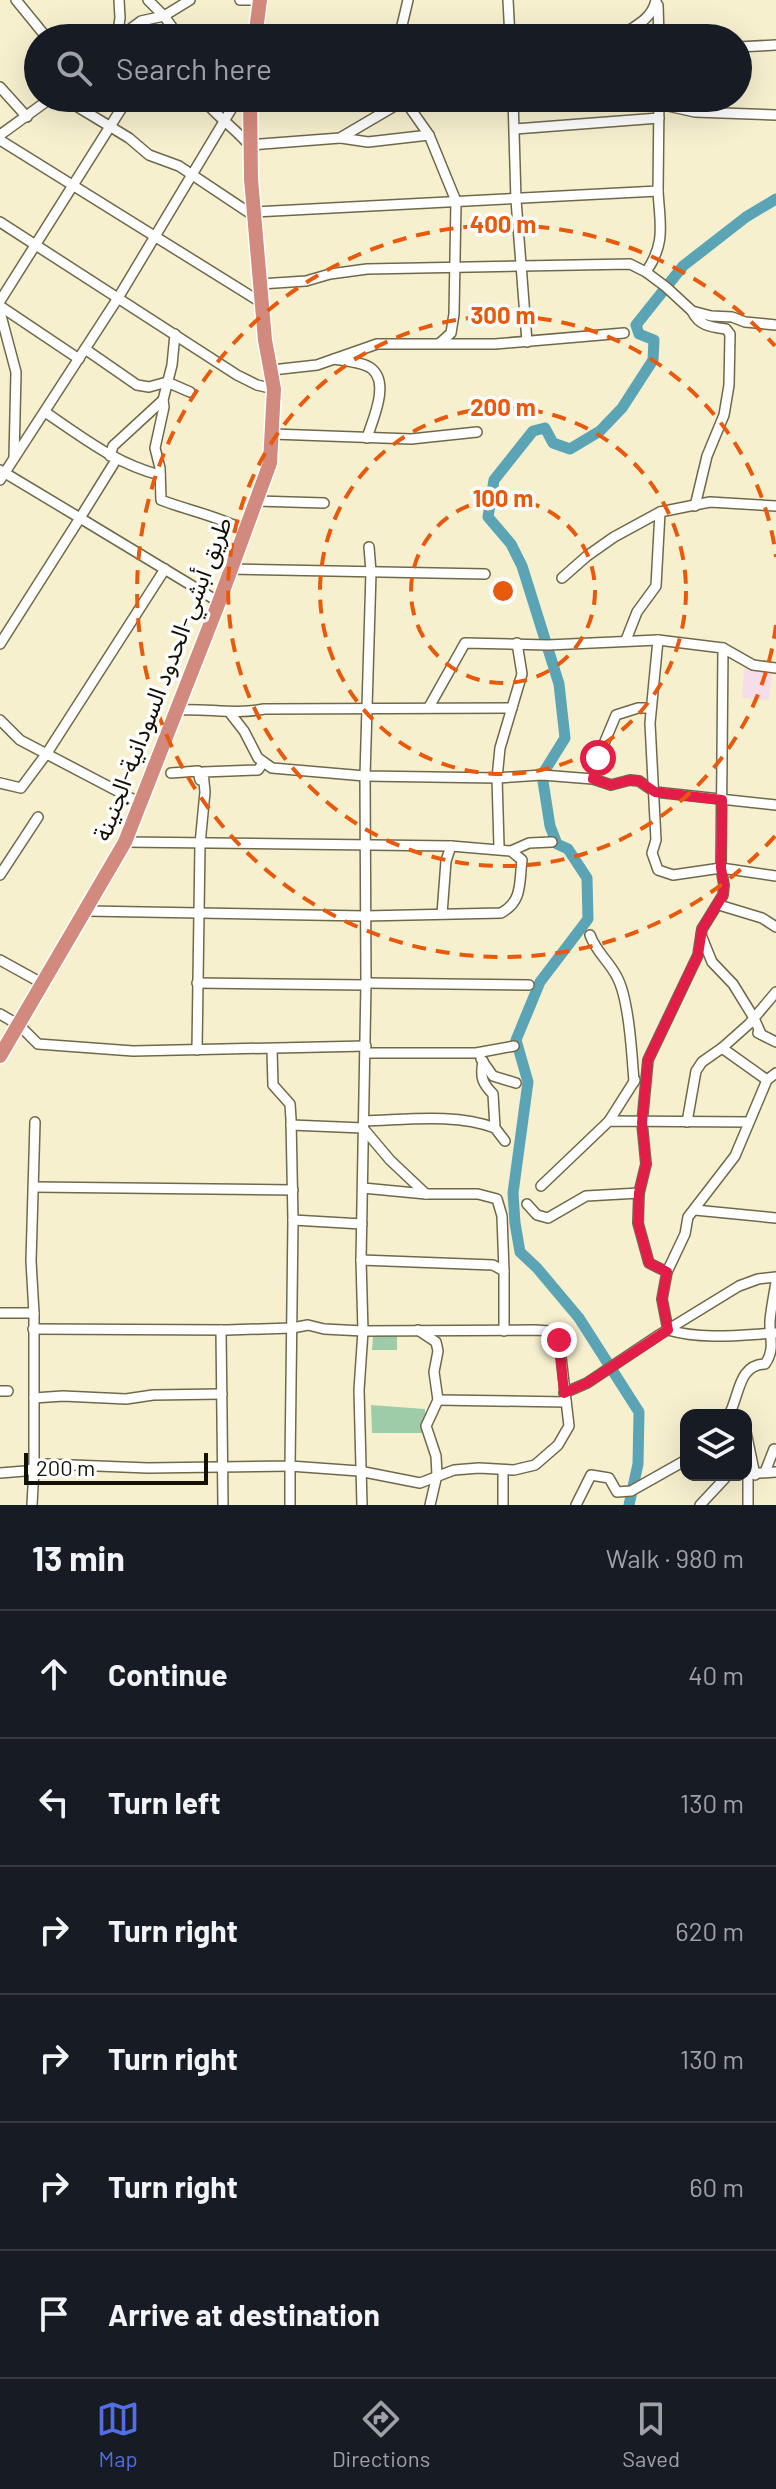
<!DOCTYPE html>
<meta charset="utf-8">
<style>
:root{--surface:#171b24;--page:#20242c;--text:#f1f3f6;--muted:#9ea1a6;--line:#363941;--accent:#526ee3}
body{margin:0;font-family:Barlow,"Noto Sans Arabic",sans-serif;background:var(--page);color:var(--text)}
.controls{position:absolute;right:24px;bottom:24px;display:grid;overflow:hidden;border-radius:16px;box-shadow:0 8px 32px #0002}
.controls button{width:72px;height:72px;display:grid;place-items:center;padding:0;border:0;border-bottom:2px solid var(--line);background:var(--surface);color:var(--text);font:40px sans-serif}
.scale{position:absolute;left:24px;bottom:20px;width:184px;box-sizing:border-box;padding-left:8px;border:4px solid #131106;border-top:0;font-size:22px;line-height:28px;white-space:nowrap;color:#131106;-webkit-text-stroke:6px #fff;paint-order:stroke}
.stop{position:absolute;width:24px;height:24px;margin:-18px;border:6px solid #e11d48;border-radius:50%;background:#fff}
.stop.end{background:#e11d48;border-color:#fff;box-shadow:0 2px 8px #0008}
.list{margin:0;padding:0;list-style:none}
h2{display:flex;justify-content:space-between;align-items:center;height:104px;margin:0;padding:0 32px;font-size:34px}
h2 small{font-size:26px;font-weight:400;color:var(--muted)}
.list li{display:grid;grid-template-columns:52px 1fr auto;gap:24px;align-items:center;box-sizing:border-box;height:128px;padding:0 32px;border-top:2px solid var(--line)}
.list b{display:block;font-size:30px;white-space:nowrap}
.list em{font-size:26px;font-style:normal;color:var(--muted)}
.icon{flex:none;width:44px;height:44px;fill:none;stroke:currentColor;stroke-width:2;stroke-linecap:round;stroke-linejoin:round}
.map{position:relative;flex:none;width:776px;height:1505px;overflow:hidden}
.search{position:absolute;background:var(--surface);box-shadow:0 8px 32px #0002;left:24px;right:24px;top:24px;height:88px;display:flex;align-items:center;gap:20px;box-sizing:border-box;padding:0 28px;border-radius:44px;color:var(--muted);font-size:30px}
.sheet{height:872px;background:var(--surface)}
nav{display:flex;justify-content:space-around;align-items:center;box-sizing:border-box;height:112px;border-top:2px solid var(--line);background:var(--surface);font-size:22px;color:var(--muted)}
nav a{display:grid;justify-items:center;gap:4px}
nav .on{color:var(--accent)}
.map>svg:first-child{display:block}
.industrial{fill:#f5deea}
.green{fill:#9ecca8}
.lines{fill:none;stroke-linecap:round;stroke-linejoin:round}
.river{stroke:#5ba4b6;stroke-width:11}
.minor-casing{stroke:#6f694c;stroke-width:12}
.highway-casing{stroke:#fff;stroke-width:17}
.minor{stroke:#fff;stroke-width:9}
.highway{stroke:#d38a7e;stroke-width:14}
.route{stroke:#e11d48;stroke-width:10}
.ring{fill:none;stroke:#e8590c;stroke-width:4;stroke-dasharray:14 10}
.labels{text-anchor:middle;stroke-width:7;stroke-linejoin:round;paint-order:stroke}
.street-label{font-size:24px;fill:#131106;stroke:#fff}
.centre{fill:#e8590c;stroke:#fff;stroke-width:4}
.ring-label{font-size:24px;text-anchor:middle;font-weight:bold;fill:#e8590c;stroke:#fff;stroke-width:7;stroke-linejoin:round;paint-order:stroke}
</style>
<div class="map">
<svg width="776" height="1505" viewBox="0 0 776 1505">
<rect width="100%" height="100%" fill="#f6f0cf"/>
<!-- industrial -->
<polygon class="industrial" points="744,669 772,671 769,700 742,698"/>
<!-- green -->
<g class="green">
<polygon points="373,1336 397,1336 397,1350 372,1350"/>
<polygon points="371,1405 425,1409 426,1433 372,1433"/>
</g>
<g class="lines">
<!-- river -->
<polyline class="river" points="629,1505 638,1464 639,1412 579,1318 537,1268 520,1252 515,1223 513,1193 528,1082 516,1040 540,982 588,919 587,878 568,849 557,844 550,826 542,775 565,738 559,684 522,566 511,544 488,517 494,480 533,431 545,428 553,443 570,449 600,431 622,408 653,360 654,340 639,334 636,325 683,266 746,217 776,199"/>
<!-- minor casing -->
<g class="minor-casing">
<g id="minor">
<polyline points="16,0 47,38"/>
<polyline points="148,0 164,16 180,38"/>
<polyline points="240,0 253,0"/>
<polyline points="508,0 510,38"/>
<polyline points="658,5 659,38"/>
<polyline points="117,38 120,18 119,0"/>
<polyline points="118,38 141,21 164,16 190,0"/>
<polyline points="399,38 408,0"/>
<path d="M617,38C633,27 652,20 656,0"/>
<polyline points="738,47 776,45"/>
<polyline points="0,87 27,117"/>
<polyline points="63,98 129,138 149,155 179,166 254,216"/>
<path d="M202,98C216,116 235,128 249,145L340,138L403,101"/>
<polyline points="403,98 429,135 456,201 454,314 451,333 440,343"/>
<polyline points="513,98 516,200 527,342"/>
<polyline points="659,104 695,112 776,115"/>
<polyline points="515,129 659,118"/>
<polyline points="0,135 51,98"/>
<polyline points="341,138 368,142 429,135"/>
<polyline points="0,140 262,303"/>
<polyline points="254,212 658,191 659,98"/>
<polyline points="0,222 237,375 257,385 274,389"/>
<path d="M646,272C666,243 660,225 658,191"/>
<polyline points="260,284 306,281 330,274 367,269 630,264 646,272 666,287 692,311 711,316 732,317 745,322 776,325"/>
<polyline points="0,301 128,98"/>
<polyline points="0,306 79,359"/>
<path d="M692,311C699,326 711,327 726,329L730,334L729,385L724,415L707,456L695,506"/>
<polyline points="0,312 16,372 14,458"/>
<path d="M175,334L172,365L163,400L164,407L155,448L160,468L161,500C187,510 214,515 240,528"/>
<polyline points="85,349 137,385 149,387 167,382 190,392"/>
<path d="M334,359C345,361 364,362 372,369C390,384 372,421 367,438"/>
<polyline points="272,370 317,365 377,344 495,344 624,333"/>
<path d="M45,412C82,437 116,464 160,475"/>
<polyline points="273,434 411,439 477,432"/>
<polyline points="110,456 113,446 163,400"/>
<polyline points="116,460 80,518 214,599"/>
<polyline points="0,470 80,518 0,644"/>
<polyline points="0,480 118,298 238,98"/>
<polyline points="257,501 324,503"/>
<polyline points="228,569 485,574"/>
<polyline points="562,578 587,556 614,537 660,512 710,502 776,506"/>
<polyline points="626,640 637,612 656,586 660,512"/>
<polyline points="658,640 650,723 656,840 652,853 658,870 673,875 721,868 776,876"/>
<path d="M723,648L721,868L724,885L723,895L702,929L698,955L648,1060L642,1123L646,1164L639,1193L638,1223L649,1263L667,1272L662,1299L668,1330C703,1340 740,1335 776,1333"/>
<polyline points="429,707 465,643 548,645 658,640 723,648 753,665 776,668"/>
<path d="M177,710C207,708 235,715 264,709L512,708"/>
<polyline points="230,713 244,731 258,758 272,768 365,776 497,778 542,775 593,779 611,785 630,780 639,781 655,792 776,805"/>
<polyline points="0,720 20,740 142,804"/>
<polyline points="171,773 198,771 200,780"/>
<polyline points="593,779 598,758 616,715 638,708 651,708"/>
<polyline points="0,783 21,788 47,753 165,569"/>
<polyline points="499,846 497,778 500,748 522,674 517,643"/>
<polyline points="511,851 529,843 552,842"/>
<polyline points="0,875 38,817"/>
<polyline points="719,905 762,918 776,927"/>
<path d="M87,911L365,916L501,913C523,901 519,883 522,860L511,851L451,846L125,842"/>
<polyline points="442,914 446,861 451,846"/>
<path d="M590,935C596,952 609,961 617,977C629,999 632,1055 634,1082"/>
<polyline points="701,935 712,962 733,984 754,1018 761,1034"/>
<polyline points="0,960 38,981"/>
<polyline points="197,983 366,985"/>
<polyline points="366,983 529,985"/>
<polyline points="0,1014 12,1021"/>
<polyline points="19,1025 38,1044 133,1051 366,1046"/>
<polyline points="758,1033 776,1042"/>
<polyline points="722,1048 767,1080"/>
<polyline points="197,1050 200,844 205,792 203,772 258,770 263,763"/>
<polyline points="366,1053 476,1053 514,1046"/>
<polyline points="481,1059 493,1076 516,1083"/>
<path d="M483,1061C480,1077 482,1083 493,1094L495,1128L505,1141"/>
<path d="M364,1121C406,1120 455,1113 495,1128"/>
<polyline points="609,1121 635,1080"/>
<polyline points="35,1122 31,1261 34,1313 34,1468 47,1464 148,1468 290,1466 293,1220 291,1119 290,1104 273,1085 272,1050"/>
<polyline points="687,1122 696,1071 702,1062 722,1048 749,1024 776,992"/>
<polyline points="291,1125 363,1128 390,1160 426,1194 478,1194 497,1199 502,1216 504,1271"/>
<polyline points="541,1186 609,1121 749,1122"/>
<polyline points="34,1187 293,1190"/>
<polyline points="363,1188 426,1194"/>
<polyline points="527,1204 537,1215 548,1218 586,1196 639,1193"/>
<polyline points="695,1210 776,1218"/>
<polyline points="293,1220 362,1224"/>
<polyline points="361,1260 493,1265 504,1271 504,1331"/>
<polyline points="667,1272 685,1234 688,1217 735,1156 767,1080 776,1073"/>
<polyline points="0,1313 34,1313"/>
<polyline points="33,1329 227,1330 292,1328 308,1325 324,1329 363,1331 535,1330 550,1331 559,1340 569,1426 558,1445 535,1465 514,1470 479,1468 454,1470 420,1483 359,1471 290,1466 290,1505"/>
<polyline points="221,1330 223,1505"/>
<polyline points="418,1330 436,1342 438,1351 434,1372 438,1400 426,1426 436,1456 437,1475 430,1505"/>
<polyline points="0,1391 8,1391"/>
<polyline points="564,1393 587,1383 659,1335 739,1286 758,1279 776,1277"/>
<polyline points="34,1398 63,1396 126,1399 153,1395 222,1394"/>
<polyline points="438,1400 566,1402"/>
<path d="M729,1415C740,1394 738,1365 765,1364C776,1349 769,1336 770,1321C771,1308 774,1295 776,1282"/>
<polyline points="746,1432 755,1475"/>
<polyline points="765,1472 774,1449 776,1450"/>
<polyline points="0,1473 25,1471 34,1468 32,1505"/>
<polyline points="748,1476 748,1505"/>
<polyline points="362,1505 359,1390 363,1331 361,1260 366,983 365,776 371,572 369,547"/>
<polyline points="503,1505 503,1471"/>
<polyline points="576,1505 591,1475 609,1478 617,1492 631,1491 686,1460"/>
<polyline points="700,1505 728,1475 776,1472"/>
</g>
</g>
<!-- highway casing -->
<g class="highway-casing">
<g id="highway">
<polyline points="255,38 260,0"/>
<polyline points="0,1056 125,842 219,602 270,463 274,389 265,340 251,179 250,98"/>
</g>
</g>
<!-- minor -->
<use href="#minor" class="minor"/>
<!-- highway -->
<use href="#highway" class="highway"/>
</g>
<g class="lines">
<!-- route -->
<polyline class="route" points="559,1340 564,1393 587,1383 668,1330 662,1299 667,1272 649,1263 638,1223 639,1193 646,1164 642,1123 648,1060 698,955 702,929 723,895 724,885 721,868 722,800 655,792 639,781 630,780 611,785 593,779 598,758"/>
</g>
<!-- distance rings -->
<g class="ring">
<circle cx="503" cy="591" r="92"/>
<circle cx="503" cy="591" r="183"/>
<path d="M776 625A275 275 0 1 1 776 557"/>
<path d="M775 836A366 366 0 1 1 775 346"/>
</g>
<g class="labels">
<!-- street labels -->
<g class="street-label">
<text transform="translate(163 679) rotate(-69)" y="8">طريق أبشي-الحدود السودانية-الجنينة</text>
</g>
</g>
<circle cx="503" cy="591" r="12" class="centre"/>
<g class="ring-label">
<text x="503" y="233">400 m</text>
<text x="503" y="324">300 m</text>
<text x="503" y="416">200 m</text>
<text x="503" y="507">100 m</text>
</g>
</svg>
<div class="controls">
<button><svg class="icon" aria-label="layers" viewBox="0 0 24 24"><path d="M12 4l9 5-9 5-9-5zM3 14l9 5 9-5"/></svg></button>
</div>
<div class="scale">200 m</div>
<div class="stop" style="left:598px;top:758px"></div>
<div class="stop end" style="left:559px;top:1340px"></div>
<div class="search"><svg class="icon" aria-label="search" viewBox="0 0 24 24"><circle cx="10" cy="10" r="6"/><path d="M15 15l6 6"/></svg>Search here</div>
</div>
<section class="sheet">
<h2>13 min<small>Walk · 980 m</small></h2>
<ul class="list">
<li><svg class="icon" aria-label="ahead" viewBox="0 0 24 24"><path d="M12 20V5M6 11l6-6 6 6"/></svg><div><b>Continue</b></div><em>40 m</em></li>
<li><svg class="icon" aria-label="left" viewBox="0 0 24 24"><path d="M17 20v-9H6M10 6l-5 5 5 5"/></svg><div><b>Turn left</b></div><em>130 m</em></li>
<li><svg class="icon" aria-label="right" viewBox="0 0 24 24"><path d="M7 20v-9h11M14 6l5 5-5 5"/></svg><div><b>Turn right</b></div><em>620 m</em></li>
<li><svg class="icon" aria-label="right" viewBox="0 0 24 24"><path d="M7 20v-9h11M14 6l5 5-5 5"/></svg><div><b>Turn right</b></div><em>130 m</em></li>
<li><svg class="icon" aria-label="right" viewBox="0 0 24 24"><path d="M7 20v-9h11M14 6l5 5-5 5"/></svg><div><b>Turn right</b></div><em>60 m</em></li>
<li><svg class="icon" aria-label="arrive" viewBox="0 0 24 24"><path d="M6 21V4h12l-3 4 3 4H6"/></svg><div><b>Arrive at destination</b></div></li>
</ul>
</section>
<nav>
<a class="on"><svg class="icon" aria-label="map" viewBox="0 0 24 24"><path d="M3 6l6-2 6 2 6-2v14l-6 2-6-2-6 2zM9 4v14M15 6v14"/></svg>Map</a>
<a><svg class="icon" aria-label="directions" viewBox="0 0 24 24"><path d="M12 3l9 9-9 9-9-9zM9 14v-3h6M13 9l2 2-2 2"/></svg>Directions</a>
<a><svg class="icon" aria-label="saved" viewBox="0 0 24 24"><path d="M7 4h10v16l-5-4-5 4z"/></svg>Saved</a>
</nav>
